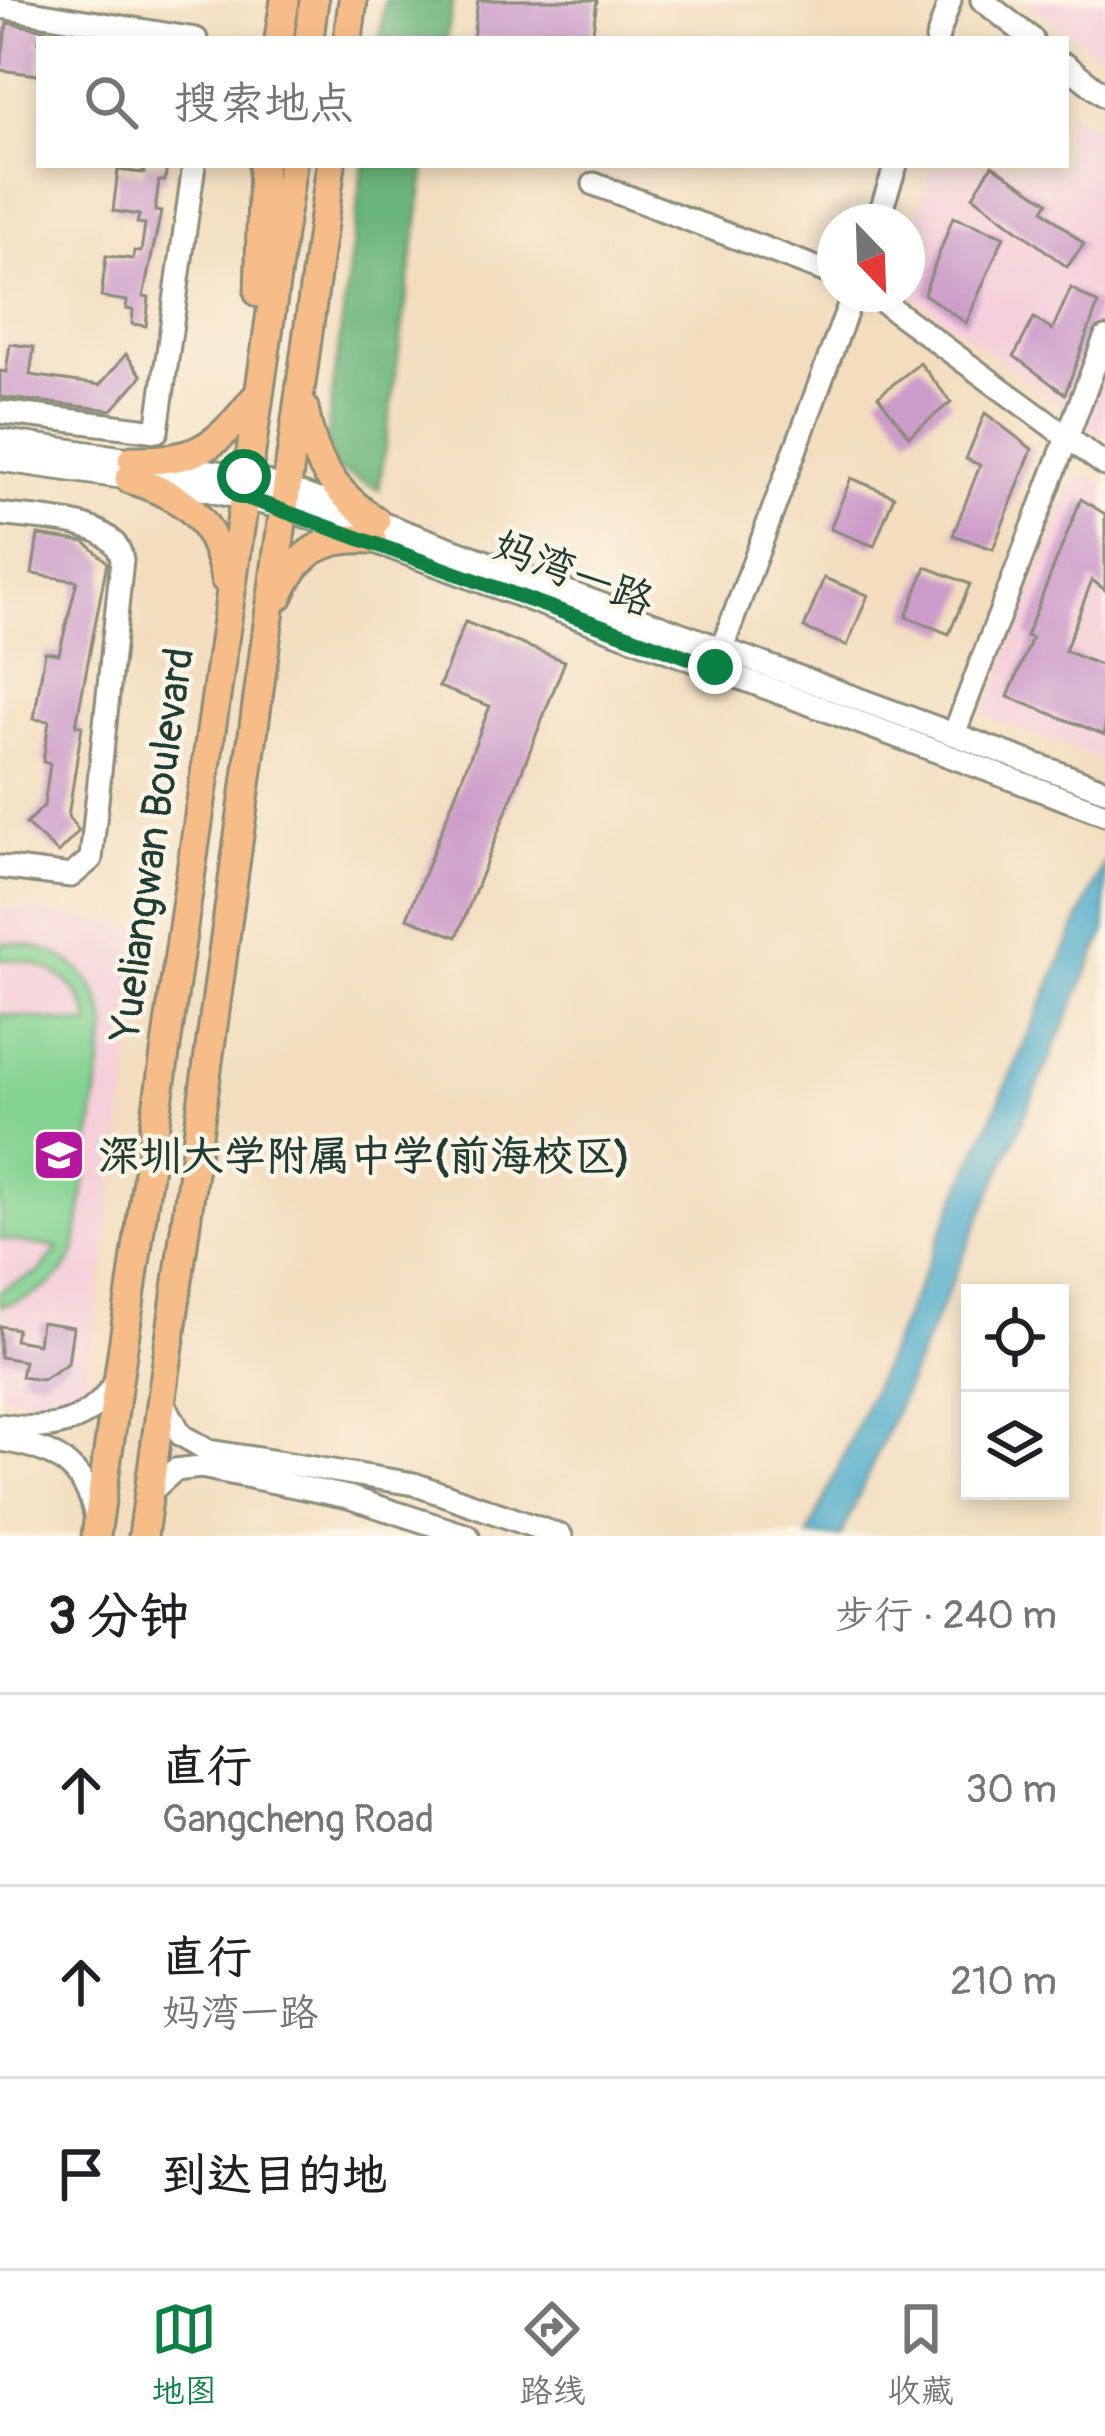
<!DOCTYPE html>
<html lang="zh">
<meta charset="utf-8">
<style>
:root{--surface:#fff;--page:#f2f2f2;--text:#202124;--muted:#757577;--line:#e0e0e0;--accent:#0b8043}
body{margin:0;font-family:Pangolin,"LXGW WenKai TC",sans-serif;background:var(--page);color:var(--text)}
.controls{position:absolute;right:36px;bottom:36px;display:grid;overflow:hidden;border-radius:0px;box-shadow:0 6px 18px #0003}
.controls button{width:108px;height:108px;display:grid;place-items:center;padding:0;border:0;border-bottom:3px solid var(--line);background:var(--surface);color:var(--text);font:60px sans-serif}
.compass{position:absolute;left:817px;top:204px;width:108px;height:108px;border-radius:50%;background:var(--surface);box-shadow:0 6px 18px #0003;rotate:157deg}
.stop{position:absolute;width:36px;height:36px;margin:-27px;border:9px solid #0b8043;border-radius:50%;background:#fff}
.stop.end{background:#0b8043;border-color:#fff;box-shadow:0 3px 12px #0008}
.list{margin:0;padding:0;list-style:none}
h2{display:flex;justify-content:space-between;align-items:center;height:156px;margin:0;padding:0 48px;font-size:51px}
h2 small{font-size:39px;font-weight:400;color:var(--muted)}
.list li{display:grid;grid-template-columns:78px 1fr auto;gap:36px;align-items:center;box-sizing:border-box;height:192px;padding:0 48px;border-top:3px solid var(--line)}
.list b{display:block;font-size:45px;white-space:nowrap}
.list p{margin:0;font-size:39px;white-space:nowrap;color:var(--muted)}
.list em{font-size:39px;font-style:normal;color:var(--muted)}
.icon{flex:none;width:66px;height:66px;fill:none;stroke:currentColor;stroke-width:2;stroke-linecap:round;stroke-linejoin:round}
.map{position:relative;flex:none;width:1105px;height:1536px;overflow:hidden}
.search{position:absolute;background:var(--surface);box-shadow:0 6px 18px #0003;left:36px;right:36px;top:36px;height:132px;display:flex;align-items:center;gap:30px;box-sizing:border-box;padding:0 42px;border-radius:0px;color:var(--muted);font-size:45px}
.sheet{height:732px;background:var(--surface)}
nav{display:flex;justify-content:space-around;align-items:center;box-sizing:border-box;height:168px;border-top:3px solid var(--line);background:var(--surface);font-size:33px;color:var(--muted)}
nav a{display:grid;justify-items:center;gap:6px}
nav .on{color:var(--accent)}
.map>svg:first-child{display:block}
.built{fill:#f5cfda}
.green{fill:#84d392;stroke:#528863;stroke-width:3}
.forest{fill:#6bb57c;stroke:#457958;stroke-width:3}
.water{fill:#4daccb;stroke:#367480;stroke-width:3}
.building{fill:#cc9cca}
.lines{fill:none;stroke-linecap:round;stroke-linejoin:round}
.minor-casing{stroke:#898d79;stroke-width:27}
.major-casing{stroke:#898d79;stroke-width:33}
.minor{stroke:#fff;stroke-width:21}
.major{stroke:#f7bd88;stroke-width:27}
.route{stroke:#0b8043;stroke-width:15}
.labels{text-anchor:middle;stroke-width:9;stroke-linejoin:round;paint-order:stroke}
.street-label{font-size:42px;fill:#1f3d34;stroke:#fcf5e5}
.poi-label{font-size:42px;font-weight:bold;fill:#1f3d34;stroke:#fcf5e5;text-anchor:start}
</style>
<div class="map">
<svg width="1105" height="1536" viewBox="0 0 1105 1536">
<rect width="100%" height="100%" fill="#fcf5e5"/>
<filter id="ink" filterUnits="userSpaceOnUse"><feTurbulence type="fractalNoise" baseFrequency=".00833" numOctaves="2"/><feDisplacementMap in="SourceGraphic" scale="24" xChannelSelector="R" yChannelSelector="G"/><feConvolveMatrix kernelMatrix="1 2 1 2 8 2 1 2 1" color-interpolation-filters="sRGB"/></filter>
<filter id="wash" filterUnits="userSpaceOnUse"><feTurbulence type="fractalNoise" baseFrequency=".004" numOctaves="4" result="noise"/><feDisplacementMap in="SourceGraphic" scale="48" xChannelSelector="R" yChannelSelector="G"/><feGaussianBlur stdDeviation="2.7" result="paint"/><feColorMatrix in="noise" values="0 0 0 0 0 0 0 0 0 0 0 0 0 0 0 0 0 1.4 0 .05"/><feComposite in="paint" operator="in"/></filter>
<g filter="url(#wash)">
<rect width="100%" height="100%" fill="#f3ddbe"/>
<!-- built -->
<g class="built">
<polygon points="1024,0 1105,0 1105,59"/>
<polygon points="1066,107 1105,137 1105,438 907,291 907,248 933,165 1066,165"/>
<polygon points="1088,474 1105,487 1105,761 984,716 1075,479"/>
<polygon points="0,905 149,929 86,1382 55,1401 0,1394"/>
</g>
<!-- green -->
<path class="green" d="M0,943C54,942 101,971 106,1028L75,1252C61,1284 33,1299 0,1306V1290L40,1272L58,1248L0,1239V1014L90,1025C83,982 42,957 0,960Z"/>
<!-- forest -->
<g class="forest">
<polygon points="385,0 453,0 446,39 380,39"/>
<polygon points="363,165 426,165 379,489 335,469 326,441"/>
</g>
<!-- water -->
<polygon class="water" points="1105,860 1105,932 841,1536 808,1536"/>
<g id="blocks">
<!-- building -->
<g class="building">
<polygon points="478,0 597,0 592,39 473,39"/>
<polygon points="7,23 47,30 46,39 39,39 39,75 0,70"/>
<polygon points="145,165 167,165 165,181 159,181 155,211 161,212 143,297 149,298 146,326 132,324 133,310 126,309 127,301 101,297 106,256 133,259 134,251 141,252 145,224 137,223 139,215 113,211 118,170 144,173"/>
<polygon points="992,165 1048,202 1043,210 1084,244 1067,267 973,196"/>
<polygon points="953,217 1004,236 966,323 924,294"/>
<polygon points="1071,288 1098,304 1065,394 1014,356 1034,318 1052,330"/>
<polygon points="10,344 34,347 30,375 100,385 126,354 142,376 112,410 0,397 0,371 6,372"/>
<polygon points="920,363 951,402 909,436 878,396"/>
<polygon points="985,413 1032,449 993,549 953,535 980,465 966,459"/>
<polygon points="851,478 894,496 874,546 830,529"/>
<polygon points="1081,499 1105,514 1105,590 1092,580 1065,651 1105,667 1105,735 1008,697 1032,638 1026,636"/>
<polygon points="38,535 85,542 107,562 76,725 82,726 68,817 79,831 58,853 26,824 44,806 50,764 43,762 49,721 34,719 45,652 59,654 77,581 32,574"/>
<polygon points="926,567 970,584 949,634 906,617"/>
<polygon points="824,578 868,595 847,646 804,628"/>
<polygon points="465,622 565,661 457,937 407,918 490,706 439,687"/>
<polygon points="41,1322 73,1327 68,1363 42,1380 21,1377 24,1361 0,1357 0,1326 17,1329 15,1340 38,1344"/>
</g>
</g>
</g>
<g filter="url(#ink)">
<use href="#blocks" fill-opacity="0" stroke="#898d79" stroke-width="3"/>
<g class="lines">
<!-- minor casing -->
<g class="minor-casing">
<g id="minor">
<polyline points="982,0 1032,39"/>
<polyline points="0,7 196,39"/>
<polyline points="937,39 950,0"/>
<polyline points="1066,65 1105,96"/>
<polyline points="594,184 835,275"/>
<polyline points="877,222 896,165"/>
<polyline points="872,294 1105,465"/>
<polyline points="0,412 157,431 194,165"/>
<polyline points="0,440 245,476 286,488 1105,790"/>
<polyline points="0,460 197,488 284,508 1105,814"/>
<path d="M0,514C36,520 116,517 122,560L91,859L71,876L0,867"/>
<polyline points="718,659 853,294"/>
<polyline points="954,734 1105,338"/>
<polyline points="162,1399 181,1435 209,1451 414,1484 561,1536"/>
<path d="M0,1425C47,1432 90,1426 116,1381"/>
<path d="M0,1440C50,1447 87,1464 96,1519"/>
<polyline points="149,1493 175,1470 201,1467 348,1497 468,1536"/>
</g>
</g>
<!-- major casing -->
<g class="major-casing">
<g id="major">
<polyline points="279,39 285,0"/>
<polyline points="309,39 314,0"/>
<polyline points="348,39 353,0"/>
<polyline points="259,293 263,165"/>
<path d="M304,408C313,461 332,491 376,521"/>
<path d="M132,460C195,461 215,449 253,400"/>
<path d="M129,479C186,497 214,518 225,579"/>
<path d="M279,596C298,551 324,536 372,539"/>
<polyline points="96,1536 292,165"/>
<polyline points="143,1536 331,165"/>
</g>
</g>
<!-- minor -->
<use href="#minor" class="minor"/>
<!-- major -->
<use href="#major" class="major"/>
</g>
</g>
<g class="lines" filter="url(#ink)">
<!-- route -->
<polyline class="route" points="244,476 242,496 715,667"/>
</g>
<!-- icons -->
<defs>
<g id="school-square" transform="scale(2.7)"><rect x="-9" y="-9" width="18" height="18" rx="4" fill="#b5179e" stroke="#fcf5e5"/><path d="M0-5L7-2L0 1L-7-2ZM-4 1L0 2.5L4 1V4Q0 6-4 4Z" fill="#fff"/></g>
</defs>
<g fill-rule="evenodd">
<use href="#school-square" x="59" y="1155"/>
</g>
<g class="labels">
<!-- street labels -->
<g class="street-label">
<text transform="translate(574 572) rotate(21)" y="15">妈湾一路</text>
<text transform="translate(151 844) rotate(-82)" y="15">Yueliangwan Boulevard</text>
</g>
<!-- poi labels -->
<g class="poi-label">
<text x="98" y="1170">深圳大学附属中学(前海校区)</text>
</g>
</g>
</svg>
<div class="controls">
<button><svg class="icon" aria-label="locate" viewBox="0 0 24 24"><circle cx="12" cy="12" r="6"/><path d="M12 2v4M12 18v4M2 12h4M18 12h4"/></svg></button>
<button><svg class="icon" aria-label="layers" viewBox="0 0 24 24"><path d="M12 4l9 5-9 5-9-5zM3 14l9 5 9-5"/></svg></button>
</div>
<svg class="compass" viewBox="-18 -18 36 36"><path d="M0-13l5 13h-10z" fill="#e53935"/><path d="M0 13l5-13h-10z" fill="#757577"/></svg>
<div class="stop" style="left:244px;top:476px"></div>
<div class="stop end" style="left:715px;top:667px"></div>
<div class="search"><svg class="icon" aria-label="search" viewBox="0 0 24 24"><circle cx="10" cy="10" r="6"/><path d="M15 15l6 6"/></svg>搜索地点</div>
</div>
<section class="sheet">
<h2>3 分钟<small>步行 · 240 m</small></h2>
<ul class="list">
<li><svg class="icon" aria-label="ahead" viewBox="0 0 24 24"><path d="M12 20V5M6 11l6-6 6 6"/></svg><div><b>直行</b><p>Gangcheng Road</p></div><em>30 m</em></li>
<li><svg class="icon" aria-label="ahead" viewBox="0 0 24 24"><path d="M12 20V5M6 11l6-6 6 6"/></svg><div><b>直行</b><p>妈湾一路</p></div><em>210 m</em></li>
<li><svg class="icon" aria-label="arrive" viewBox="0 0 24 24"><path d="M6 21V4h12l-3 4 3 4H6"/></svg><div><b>到达目的地</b></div></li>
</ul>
</section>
<nav>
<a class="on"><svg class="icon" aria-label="map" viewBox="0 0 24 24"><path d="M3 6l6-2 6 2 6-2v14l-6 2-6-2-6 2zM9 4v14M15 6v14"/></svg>地图</a>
<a><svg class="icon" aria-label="directions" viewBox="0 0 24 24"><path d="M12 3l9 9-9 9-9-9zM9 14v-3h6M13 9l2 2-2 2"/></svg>路线</a>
<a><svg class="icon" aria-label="saved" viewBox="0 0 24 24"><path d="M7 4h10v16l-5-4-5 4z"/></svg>收藏</a>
</nav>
